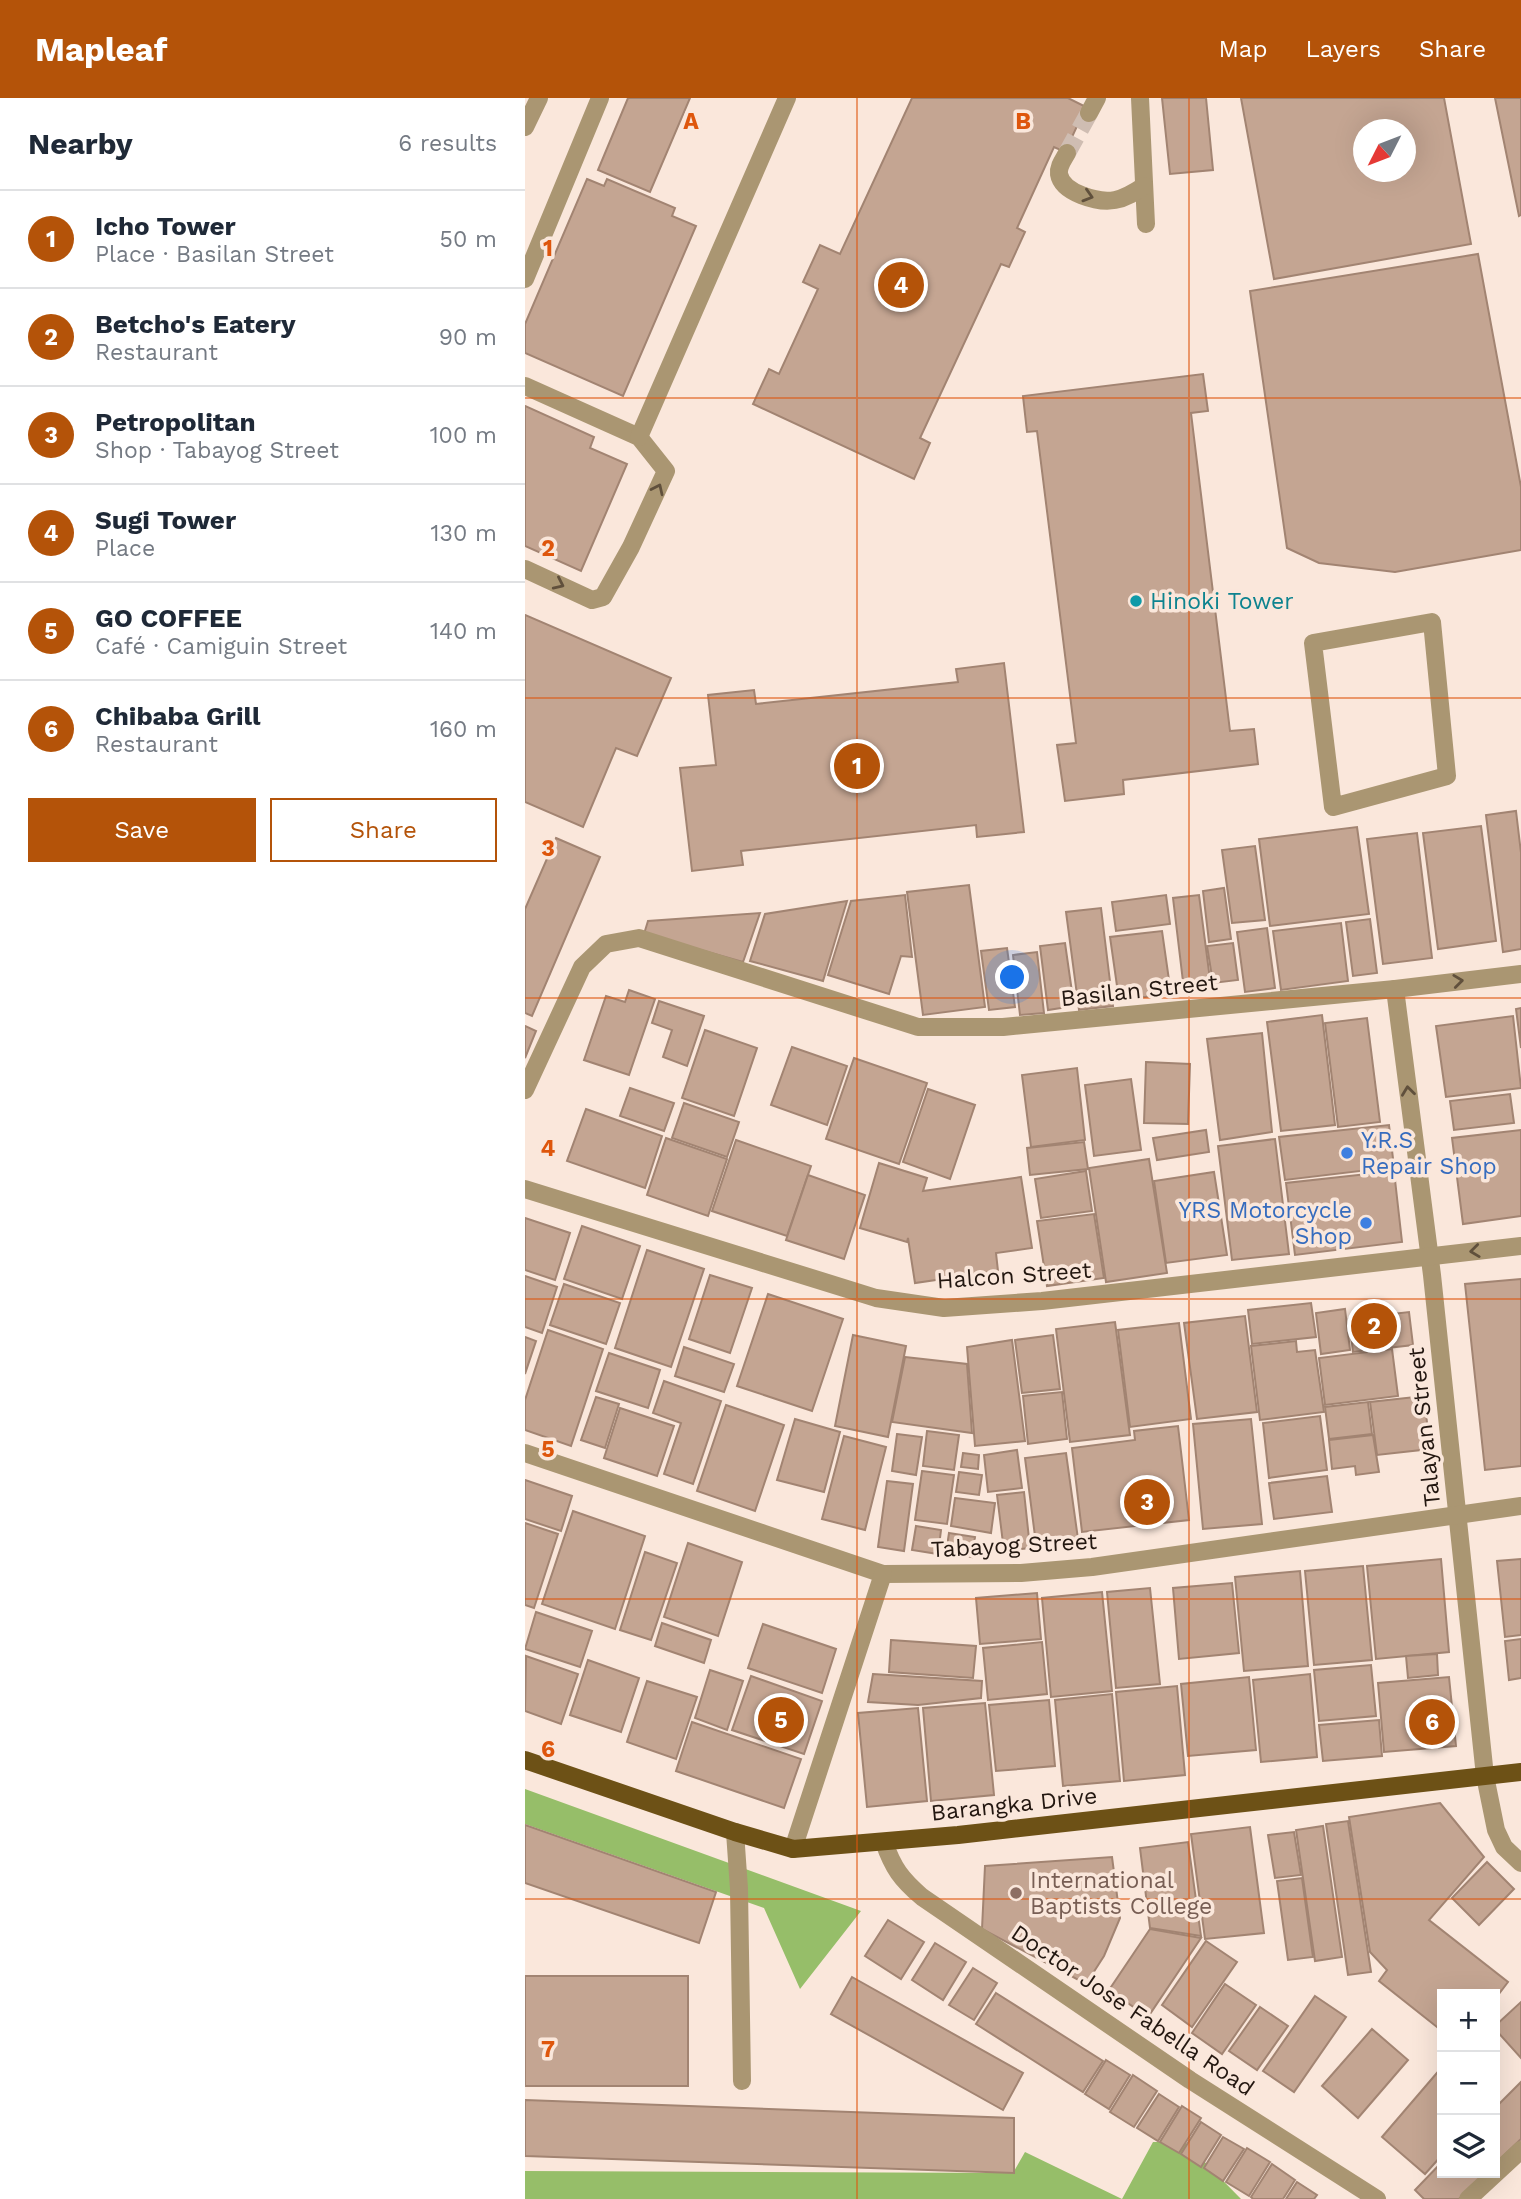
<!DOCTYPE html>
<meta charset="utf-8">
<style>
:root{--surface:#fff;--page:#f2f2f3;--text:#1f2937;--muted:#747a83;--line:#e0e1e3;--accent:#b45309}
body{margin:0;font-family:"Work Sans",sans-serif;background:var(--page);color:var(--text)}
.controls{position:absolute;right:21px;bottom:21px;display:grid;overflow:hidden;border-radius:0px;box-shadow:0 7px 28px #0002}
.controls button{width:63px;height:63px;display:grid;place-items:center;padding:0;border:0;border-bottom:2px solid var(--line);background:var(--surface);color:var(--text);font:35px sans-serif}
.compass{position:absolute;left:828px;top:21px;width:63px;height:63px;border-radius:50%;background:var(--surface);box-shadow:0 7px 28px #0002;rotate:228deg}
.you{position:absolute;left:488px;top:880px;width:24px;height:24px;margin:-18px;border:5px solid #fff;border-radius:50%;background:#1a73e8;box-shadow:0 0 0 10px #1a73e833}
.badge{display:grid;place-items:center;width:46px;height:46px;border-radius:50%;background:var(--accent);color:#fff;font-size:23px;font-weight:700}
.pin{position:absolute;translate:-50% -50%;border:4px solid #fff;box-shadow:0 2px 7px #0006}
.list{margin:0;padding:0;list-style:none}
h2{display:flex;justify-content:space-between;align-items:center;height:91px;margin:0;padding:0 28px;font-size:30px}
h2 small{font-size:23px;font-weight:400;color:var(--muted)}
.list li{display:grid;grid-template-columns:46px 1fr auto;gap:21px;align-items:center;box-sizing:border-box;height:98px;padding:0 28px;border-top:2px solid var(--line)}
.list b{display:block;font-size:26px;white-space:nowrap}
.list p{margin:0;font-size:23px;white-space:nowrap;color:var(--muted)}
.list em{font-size:23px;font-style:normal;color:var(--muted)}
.actions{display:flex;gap:14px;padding:21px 28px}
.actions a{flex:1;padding:16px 0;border:2px solid var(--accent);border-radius:0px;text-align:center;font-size:24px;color:var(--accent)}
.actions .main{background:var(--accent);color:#fff}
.icon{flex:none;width:38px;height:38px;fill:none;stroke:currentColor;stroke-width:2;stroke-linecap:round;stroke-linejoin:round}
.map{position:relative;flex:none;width:996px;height:2101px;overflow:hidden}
header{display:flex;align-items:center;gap:42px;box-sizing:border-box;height:98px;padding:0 35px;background:var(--accent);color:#fff}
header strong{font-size:33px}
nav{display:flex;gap:38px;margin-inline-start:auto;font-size:24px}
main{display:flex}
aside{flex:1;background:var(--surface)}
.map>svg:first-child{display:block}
.forest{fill:#96be69}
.building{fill:#c4a592;stroke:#a28472;stroke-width:2;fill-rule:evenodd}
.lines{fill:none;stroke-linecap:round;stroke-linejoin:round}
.minor-tunnel{stroke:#cfbdb2;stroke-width:18;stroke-dasharray:18 9;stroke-linecap:butt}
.minor{stroke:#aa9672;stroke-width:18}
.major{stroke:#6d5116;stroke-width:18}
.oneway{stroke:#60503c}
.grid{fill:none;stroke:#de560c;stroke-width:2;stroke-opacity:0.55}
.culture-dot{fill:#0f9aa8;stroke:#fae7db;stroke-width:2.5}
.shop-dot{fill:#3f7fe0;stroke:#fae7db;stroke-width:2.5}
.education-dot{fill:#8d6e63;stroke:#fae7db;stroke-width:2.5}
.labels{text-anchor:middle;stroke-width:7;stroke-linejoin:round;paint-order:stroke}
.culture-label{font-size:23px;fill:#0d838f;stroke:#fae7db;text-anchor:start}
.street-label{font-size:23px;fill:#231710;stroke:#fae7db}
.shop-label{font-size:23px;fill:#366cbe;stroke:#fae7db;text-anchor:start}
.education-label{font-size:23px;fill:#785e54;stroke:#fae7db;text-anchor:start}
.grid-label{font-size:23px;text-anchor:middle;font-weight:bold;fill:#de560c;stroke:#fae7db;stroke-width:7;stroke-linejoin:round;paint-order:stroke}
</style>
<header>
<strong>Mapleaf</strong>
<nav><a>Map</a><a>Layers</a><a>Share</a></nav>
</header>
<main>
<aside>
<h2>Nearby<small>6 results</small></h2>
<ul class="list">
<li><span class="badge">1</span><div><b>Icho Tower</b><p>Place · Basilan Street</p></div><em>50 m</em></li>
<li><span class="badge">2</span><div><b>Betcho's Eatery</b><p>Restaurant</p></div><em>90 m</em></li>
<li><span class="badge">3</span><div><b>Petropolitan</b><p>Shop · Tabayog Street</p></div><em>100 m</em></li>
<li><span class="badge">4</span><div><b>Sugi Tower</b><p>Place</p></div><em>130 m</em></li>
<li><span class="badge">5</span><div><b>GO COFFEE</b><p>Café · Camiguin Street</p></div><em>140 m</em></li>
<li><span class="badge">6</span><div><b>Chibaba Grill</b><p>Restaurant</p></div><em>160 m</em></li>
</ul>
<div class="actions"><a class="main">Save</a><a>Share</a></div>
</aside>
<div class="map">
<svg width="996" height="2101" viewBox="0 0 996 2101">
<rect width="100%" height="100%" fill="#fae7db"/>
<!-- forest -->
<g class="forest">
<polygon points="0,1691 336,1813 275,1891 239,1810 0,1726"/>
<polygon points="628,2044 660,2044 716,2101 0,2101 0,2073 488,2075 500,2054 597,2101"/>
</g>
<!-- building -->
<g class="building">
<polygon points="103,0 165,0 125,94 73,72"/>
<polygon points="387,0 543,0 561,9 540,54 529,49 492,130 500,134 484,169 476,166 395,340 405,345 389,381 228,306 244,271 254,276 293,191 278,184 295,147 315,156"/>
<polygon points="637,0 681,0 688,72 645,76"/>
<path d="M716,0H919L946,146L749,181ZM838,32H880V74H838Z"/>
<polygon points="970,0 996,0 996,117 994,118"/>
<polygon points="62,81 79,88 82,81 150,110 147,118 171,128 98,298 0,255 0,226"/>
<polygon points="953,156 996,389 996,452 870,474 794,465 762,450 725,193"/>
<polygon points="678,276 683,313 666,315 705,633 729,631 733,666 598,682 599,696 540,703 532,647 551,645 512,333 502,334 498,298"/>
<polygon points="0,308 69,339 65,350 102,366 56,473 0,448"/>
<polygon points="0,517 146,580 112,658 91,650 58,729 0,704"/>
<polygon points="479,565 499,734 452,739 451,727 216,753 218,767 167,773 155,670 191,667 183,597 229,592 231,606 433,584 431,571"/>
<polygon points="991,713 996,755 996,851 978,854 961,717"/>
<polygon points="956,728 971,843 913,851 898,735"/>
<polygon points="832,729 844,816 745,828 734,741"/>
<polygon points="892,735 907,860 858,866 842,741"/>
<polygon points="31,740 75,759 7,918 0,915 0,811"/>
<polygon points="730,748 740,822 707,825 697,752"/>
<polygon points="444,787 460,909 398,917 382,794"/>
<polygon points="699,790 706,841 684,844 678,793"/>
<polygon points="380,797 387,859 376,858 364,896 303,877 326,803"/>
<polygon points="641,797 645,826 591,833 587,804"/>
<polygon points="674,797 686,889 659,892 648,800"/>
<polygon points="322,803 298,883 225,863 240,816"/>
<polygon points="576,810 588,908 554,912 541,814"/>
<polygon points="235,815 218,864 119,836 123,823"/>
<polygon points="845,821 852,875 828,878 821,824"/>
<polygon points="816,825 823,883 756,892 748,833"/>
<polygon points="742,830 750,890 720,894 712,834"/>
<polygon points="637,833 646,896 594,902 585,839"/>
<polygon points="540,845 549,908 523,912 515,848"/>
<polygon points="708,845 713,882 688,885 682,848"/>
<polygon points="482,850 490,909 464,912 456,853"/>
<polygon points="512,854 519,915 495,917 488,857"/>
<polygon points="104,892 130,901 104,977 59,962 81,898 100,904"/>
<polygon points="134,903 179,918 162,968 138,959 147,932 127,925"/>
<polygon points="996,910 996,950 991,911"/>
<polygon points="797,917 810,1027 756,1033 742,924"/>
<polygon points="988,918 996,990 921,999 911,928"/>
<polygon points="842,920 855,1024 813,1029 800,925"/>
<polygon points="0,928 11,933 0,960"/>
<polygon points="180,932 232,950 209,1018 157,1000"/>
<polygon points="737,935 747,1034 695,1042 682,941"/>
<polygon points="267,949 322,968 302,1027 246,1007"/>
<polygon points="329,960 402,985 374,1066 301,1041"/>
<polygon points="621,964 665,966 663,1026 619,1025"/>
<polygon points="552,970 560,1042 506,1049 497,977"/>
<polygon points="606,981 616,1052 569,1058 560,987"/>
<polygon points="105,990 149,1005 139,1033 95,1018"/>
<polygon points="403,991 450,1007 425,1081 378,1064"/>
<polygon points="985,996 989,1025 929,1032 925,1003"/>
<polygon points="159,1005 214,1024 202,1059 147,1040"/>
<polygon points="61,1011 137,1038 120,1090 42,1063"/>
<polygon points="864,1027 869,1069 760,1082 754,1039"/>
<polygon points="681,1032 684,1054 632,1062 628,1040"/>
<polygon points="996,1032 996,1118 938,1126 927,1040"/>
<polygon points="141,1040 202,1061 183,1118 122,1097"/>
<polygon points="750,1041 764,1156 707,1162 693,1048"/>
<polygon points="211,1042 286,1068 262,1138 187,1113"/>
<polygon points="559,1044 563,1071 505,1077 502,1050"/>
<polygon points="624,1061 642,1175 581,1184 564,1070"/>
<polygon points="354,1065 402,1080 398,1093 496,1079 507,1150 471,1155 473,1173 390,1185 383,1140 382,1144 335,1130"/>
<polygon points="561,1073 567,1113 516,1120 510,1081"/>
<polygon points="869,1073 877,1144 770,1157 761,1085"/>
<polygon points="689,1074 702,1157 641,1165 629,1083"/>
<polygon points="283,1077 340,1097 319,1161 261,1142"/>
<polygon points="569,1116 579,1180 522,1188 512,1123"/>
<polygon points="0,1120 45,1135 30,1182 0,1172"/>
<polygon points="57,1128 115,1148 97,1201 39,1181"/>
<polygon points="122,1152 179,1171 146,1269 90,1250"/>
<polygon points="185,1177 227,1190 205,1255 164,1241"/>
<polygon points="0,1178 32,1189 17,1235 0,1229"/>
<polygon points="996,1181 996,1368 960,1372 940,1186"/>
<polygon points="39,1186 95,1205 81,1246 25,1227"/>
<polygon points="243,1196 318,1221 287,1313 212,1288"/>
<polygon points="786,1205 791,1239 727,1246 723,1212"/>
<polygon points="820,1211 825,1252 796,1256 791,1215"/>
<polygon points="884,1214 888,1247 828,1254 824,1221"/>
<polygon points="720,1218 732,1314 672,1321 659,1225"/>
<polygon points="590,1224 605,1337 545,1344 531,1231"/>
<polygon points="654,1225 666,1321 605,1329 593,1232"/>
<polygon points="23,1232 78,1251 46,1348 0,1332 0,1302"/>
<polygon points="328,1237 381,1248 363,1339 310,1328"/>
<polygon points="528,1237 535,1291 497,1295 490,1242"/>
<polygon points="0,1239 11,1243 0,1276"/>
<polygon points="487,1242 500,1343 450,1348 442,1249"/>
<polygon points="771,1243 772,1254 790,1252 799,1314 735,1322 726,1248"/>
<polygon points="159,1249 209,1266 199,1294 150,1278"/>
<polygon points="867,1251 873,1298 800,1307 794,1260"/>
<polygon points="84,1255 135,1272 123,1310 71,1293"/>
<polygon points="380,1259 442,1266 447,1335 367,1324"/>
<polygon points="139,1283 196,1303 168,1386 139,1376 156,1325 128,1315"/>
<polygon points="537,1294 542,1341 503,1346 498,1298"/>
<polygon points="899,1298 905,1351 852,1357 845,1304"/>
<polygon points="71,1299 94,1306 80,1350 56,1342"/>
<polygon points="843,1304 847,1336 804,1341 800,1309"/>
<polygon points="201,1307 259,1327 230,1413 172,1393"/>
<polygon points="95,1310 149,1328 132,1378 79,1360"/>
<polygon points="795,1318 802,1372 744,1380 738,1325"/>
<polygon points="270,1321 315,1334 299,1394 252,1382"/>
<polygon points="726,1321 737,1426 678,1431 668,1326"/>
<polygon points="653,1328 664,1422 557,1434 547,1350 610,1342 609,1333"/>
<polygon points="402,1333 434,1337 429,1372 398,1368"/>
<polygon points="372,1336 397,1339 391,1377 367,1373"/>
<polygon points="848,1337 854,1374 831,1377 830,1368 807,1371 804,1342"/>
<polygon points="319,1338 361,1349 340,1432 297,1421"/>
<polygon points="492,1352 497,1390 463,1394 459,1357"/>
<polygon points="438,1355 454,1357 453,1371 436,1369"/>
<polygon points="541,1355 553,1441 511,1446 500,1360"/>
<polygon points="397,1373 429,1377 422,1426 390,1422"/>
<polygon points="434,1374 457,1377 454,1397 431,1394"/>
<polygon points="802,1378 807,1414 749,1421 744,1385"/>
<polygon points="0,1382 47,1398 36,1433 0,1421"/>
<polygon points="362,1383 388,1386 379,1453 353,1449"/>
<polygon points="499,1394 505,1450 479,1453 472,1397"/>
<polygon points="430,1400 470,1405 466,1435 426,1428"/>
<polygon points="48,1413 120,1438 90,1531 17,1506"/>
<polygon points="0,1425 33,1436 9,1510 0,1507"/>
<polygon points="391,1428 416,1432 413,1456 387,1452"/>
<polygon points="424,1435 450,1439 447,1459 421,1455"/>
<polygon points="163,1445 217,1464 193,1538 139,1519"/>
<polygon points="120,1454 152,1465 126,1542 95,1532"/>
<polygon points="916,1461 924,1554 851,1561 842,1468"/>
<polygon points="996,1461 996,1537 980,1539 972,1463"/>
<polygon points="838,1468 847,1562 789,1567 780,1473"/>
<polygon points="775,1473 783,1568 719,1573 710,1479"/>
<polygon points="707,1485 714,1555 654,1561 648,1490"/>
<polygon points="625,1490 635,1586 591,1590 582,1494"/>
<polygon points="577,1494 587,1593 526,1599 517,1500"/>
<polygon points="512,1495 516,1541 455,1546 451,1500"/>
<polygon points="11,1514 67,1533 55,1569 0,1551"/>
<polygon points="137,1525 186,1542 179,1565 130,1548"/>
<polygon points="238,1526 311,1551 297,1595 223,1570"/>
<polygon points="996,1541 996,1580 984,1582 980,1543"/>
<polygon points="366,1542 451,1548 448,1580 364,1574"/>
<polygon points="517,1544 522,1596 463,1602 458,1550"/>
<polygon points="912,1556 913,1577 883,1580 881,1558"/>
<polygon points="1,1558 53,1576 36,1626 0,1613"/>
<polygon points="63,1562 114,1580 96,1634 45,1617"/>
<polygon points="846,1567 851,1618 794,1623 789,1572"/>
<polygon points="185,1572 218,1583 202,1632 170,1620"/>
<polygon points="348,1576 457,1583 456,1600 393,1607 343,1604"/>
<polygon points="785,1576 792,1659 736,1664 728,1582"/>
<polygon points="226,1578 297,1603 279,1656 207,1632"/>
<polygon points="724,1579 731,1652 663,1658 656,1586"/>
<polygon points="924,1579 931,1648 859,1654 853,1585"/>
<polygon points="122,1583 172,1599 151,1661 102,1644"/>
<polygon points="652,1588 660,1677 599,1683 591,1594"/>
<polygon points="587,1596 595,1683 538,1688 530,1602"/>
<polygon points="524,1602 530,1668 471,1673 464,1607"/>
<polygon points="460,1605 469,1697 406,1703 398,1610"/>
<polygon points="393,1610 402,1703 342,1709 333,1615"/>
<polygon points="854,1622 857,1658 798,1663 794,1627"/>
<polygon points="167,1624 276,1661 259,1710 151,1673"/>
<polygon points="915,1705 959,1759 904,1822 983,1884 970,1901 970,1896 917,1896 917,1933 854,1883 862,1872 845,1854 824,1719"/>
<polygon points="823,1723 846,1874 823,1877 801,1726"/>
<polygon points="0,1727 191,1794 174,1845 0,1785"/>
<polygon points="798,1728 817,1859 790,1863 771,1732"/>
<polygon points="725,1729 739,1835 680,1841 666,1736"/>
<polygon points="769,1734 776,1777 750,1780 743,1737"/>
<polygon points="663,1744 676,1838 625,1830 615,1750"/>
<polygon points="587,1759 595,1820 579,1858 561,1886 457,1831 460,1768"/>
<polygon points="962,1764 989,1791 954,1827 927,1800"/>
<polygon points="777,1780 788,1859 763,1862 752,1783"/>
<polygon points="363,1822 399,1844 376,1881 340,1858"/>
<polygon points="625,1831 676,1840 623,1919 584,1892"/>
<polygon points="681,1843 712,1864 667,1929 637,1907"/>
<polygon points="410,1845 441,1864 418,1902 387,1882"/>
<polygon points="448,1870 472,1885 449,1922 424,1907"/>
<rect x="0" y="1878" width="163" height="110"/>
<polygon points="327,1879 498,1975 478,2012 306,1916"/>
<polygon points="700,1886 731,1907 697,1956 667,1935"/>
<polygon points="471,1895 578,1963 558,1994 451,1926"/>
<polygon points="790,1898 821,1919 769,1994 738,1973"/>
<polygon points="996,1904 996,1960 970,1931 970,1928"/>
<polygon points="735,1909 763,1928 732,1972 704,1953"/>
<polygon points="847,1931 883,1962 833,2020 797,1988"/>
<polygon points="581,1962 605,1977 584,2011 560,1996"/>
<polygon points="917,1969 917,2057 900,2076 857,2039"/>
<polygon points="608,1977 632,1993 609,2029 585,2014"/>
<polygon points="996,1984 996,2041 970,2066 970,2010"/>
<polygon points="634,1996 654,2009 633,2043 612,2030"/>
<polygon points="0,2002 489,2020 489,2075 0,2058"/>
<polygon points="657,2008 676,2020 654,2055 635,2044"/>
<polygon points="676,2024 696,2037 676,2069 656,2056"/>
<polygon points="698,2039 719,2051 698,2083 679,2070"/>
<polygon points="722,2050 745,2064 724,2098 701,2084"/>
<polygon points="917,2064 917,2075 961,2075 934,2101 899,2101 890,2092"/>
<polygon points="747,2066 770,2082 758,2101 728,2101 726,2099"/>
<polygon points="772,2084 792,2097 789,2101 761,2101"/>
</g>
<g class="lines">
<!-- minor-tunnel -->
<polyline class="minor-tunnel" points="542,55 564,15"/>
<!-- minor -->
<g class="minor">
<polyline points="615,0 621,126"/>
<polyline points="564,15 572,0"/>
<polyline points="0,29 14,0"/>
<path d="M542,55C539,61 533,68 534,76C537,95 573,105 590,102C601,100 610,94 619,88"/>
<polyline points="0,181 75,0"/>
<polyline points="0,288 114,339 141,373 106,449 78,499 67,502 0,471"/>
<polyline points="114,339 262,0"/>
<polygon points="907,524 922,678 808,709 788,545"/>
<polyline points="870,891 907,1177 960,1678 971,1732 979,1749 996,1765"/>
<polyline points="0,992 57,869 81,846 114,840 393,929 478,929 870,891 996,876"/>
<polyline points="0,1091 351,1200 419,1210 517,1203 996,1148"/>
<polyline points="0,1355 358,1476 496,1475 567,1469 996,1408"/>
<polyline points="210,1734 214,1791 217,1983"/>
<path d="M359,1744C368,1770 376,1781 397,1799L665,1982L852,2101"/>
<polyline points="268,1751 358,1476"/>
<polyline points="943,2101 996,2052"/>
</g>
<!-- major -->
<polyline class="major" points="0,1662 210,1734 268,1751 433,1737 996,1674"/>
</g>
<!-- one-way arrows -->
<defs><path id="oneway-chevron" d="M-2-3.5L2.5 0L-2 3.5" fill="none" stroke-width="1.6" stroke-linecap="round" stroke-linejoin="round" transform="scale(1.75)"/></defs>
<g class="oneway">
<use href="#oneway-chevron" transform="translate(563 98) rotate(17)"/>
<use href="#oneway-chevron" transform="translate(133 391) rotate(-65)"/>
<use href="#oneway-chevron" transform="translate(34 486) rotate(25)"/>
<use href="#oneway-chevron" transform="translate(933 883) rotate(-7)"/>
<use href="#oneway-chevron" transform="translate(883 993) rotate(-97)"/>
<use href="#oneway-chevron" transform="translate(950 1153) rotate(173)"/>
</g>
<!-- grid -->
<path class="grid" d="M332,0V2101M664,0V2101M0,300H996M0,600H996M0,900H996M0,1201H996M0,1501H996M0,1801H996"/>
<!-- markers -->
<circle class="culture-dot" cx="611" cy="503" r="7"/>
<g class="shop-dot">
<circle cx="822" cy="1055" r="7"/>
<circle cx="841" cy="1125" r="7"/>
</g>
<circle class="education-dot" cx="491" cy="1795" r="7"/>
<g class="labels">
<!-- culture labels -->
<g class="culture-label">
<text x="625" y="511">Hinoki Tower</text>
</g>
<!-- street labels -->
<g class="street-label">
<text transform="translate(614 892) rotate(-6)" y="8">Basilan Street</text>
<text transform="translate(489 1177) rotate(-4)" y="8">Halcon Street</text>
<text transform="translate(899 1329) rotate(-96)" y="8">Talayan Street</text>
<text transform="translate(489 1447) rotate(-3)" y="8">Tabayog Street</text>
<text transform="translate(489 1706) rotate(-6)" y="8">Barangka Drive</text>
<text transform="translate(608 1912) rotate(34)" y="8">Doctor Jose Fabella Road</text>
</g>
<!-- shop labels -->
<g class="shop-label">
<text x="836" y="1050">Y.R.S<tspan x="836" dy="26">Repair Shop</tspan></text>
<text x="827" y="1120" text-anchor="end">YRS Motorcycle<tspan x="827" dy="26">Shop</tspan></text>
</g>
<!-- education labels -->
<g class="education-label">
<text x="505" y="1790">International<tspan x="505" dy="26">Baptists College</tspan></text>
</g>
</g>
<g class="grid-label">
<text x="166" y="31">A</text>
<text x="498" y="31">B</text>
<text x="23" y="158">1</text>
<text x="23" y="458">2</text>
<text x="23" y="758">3</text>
<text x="23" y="1058">4</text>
<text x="23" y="1359">5</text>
<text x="23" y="1659">6</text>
<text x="23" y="1959">7</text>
</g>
</svg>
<div class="controls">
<button>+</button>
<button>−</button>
<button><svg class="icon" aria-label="layers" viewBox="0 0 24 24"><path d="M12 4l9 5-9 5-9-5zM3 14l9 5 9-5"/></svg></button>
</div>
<svg class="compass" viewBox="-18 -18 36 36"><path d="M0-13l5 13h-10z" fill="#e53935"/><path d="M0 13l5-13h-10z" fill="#747a83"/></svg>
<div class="you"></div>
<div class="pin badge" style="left:332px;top:668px">1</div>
<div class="pin badge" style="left:849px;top:1228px">2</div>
<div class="pin badge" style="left:622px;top:1404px">3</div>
<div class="pin badge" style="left:376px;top:187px">4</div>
<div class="pin badge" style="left:256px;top:1622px">5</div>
<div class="pin badge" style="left:907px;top:1624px">6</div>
</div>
</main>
